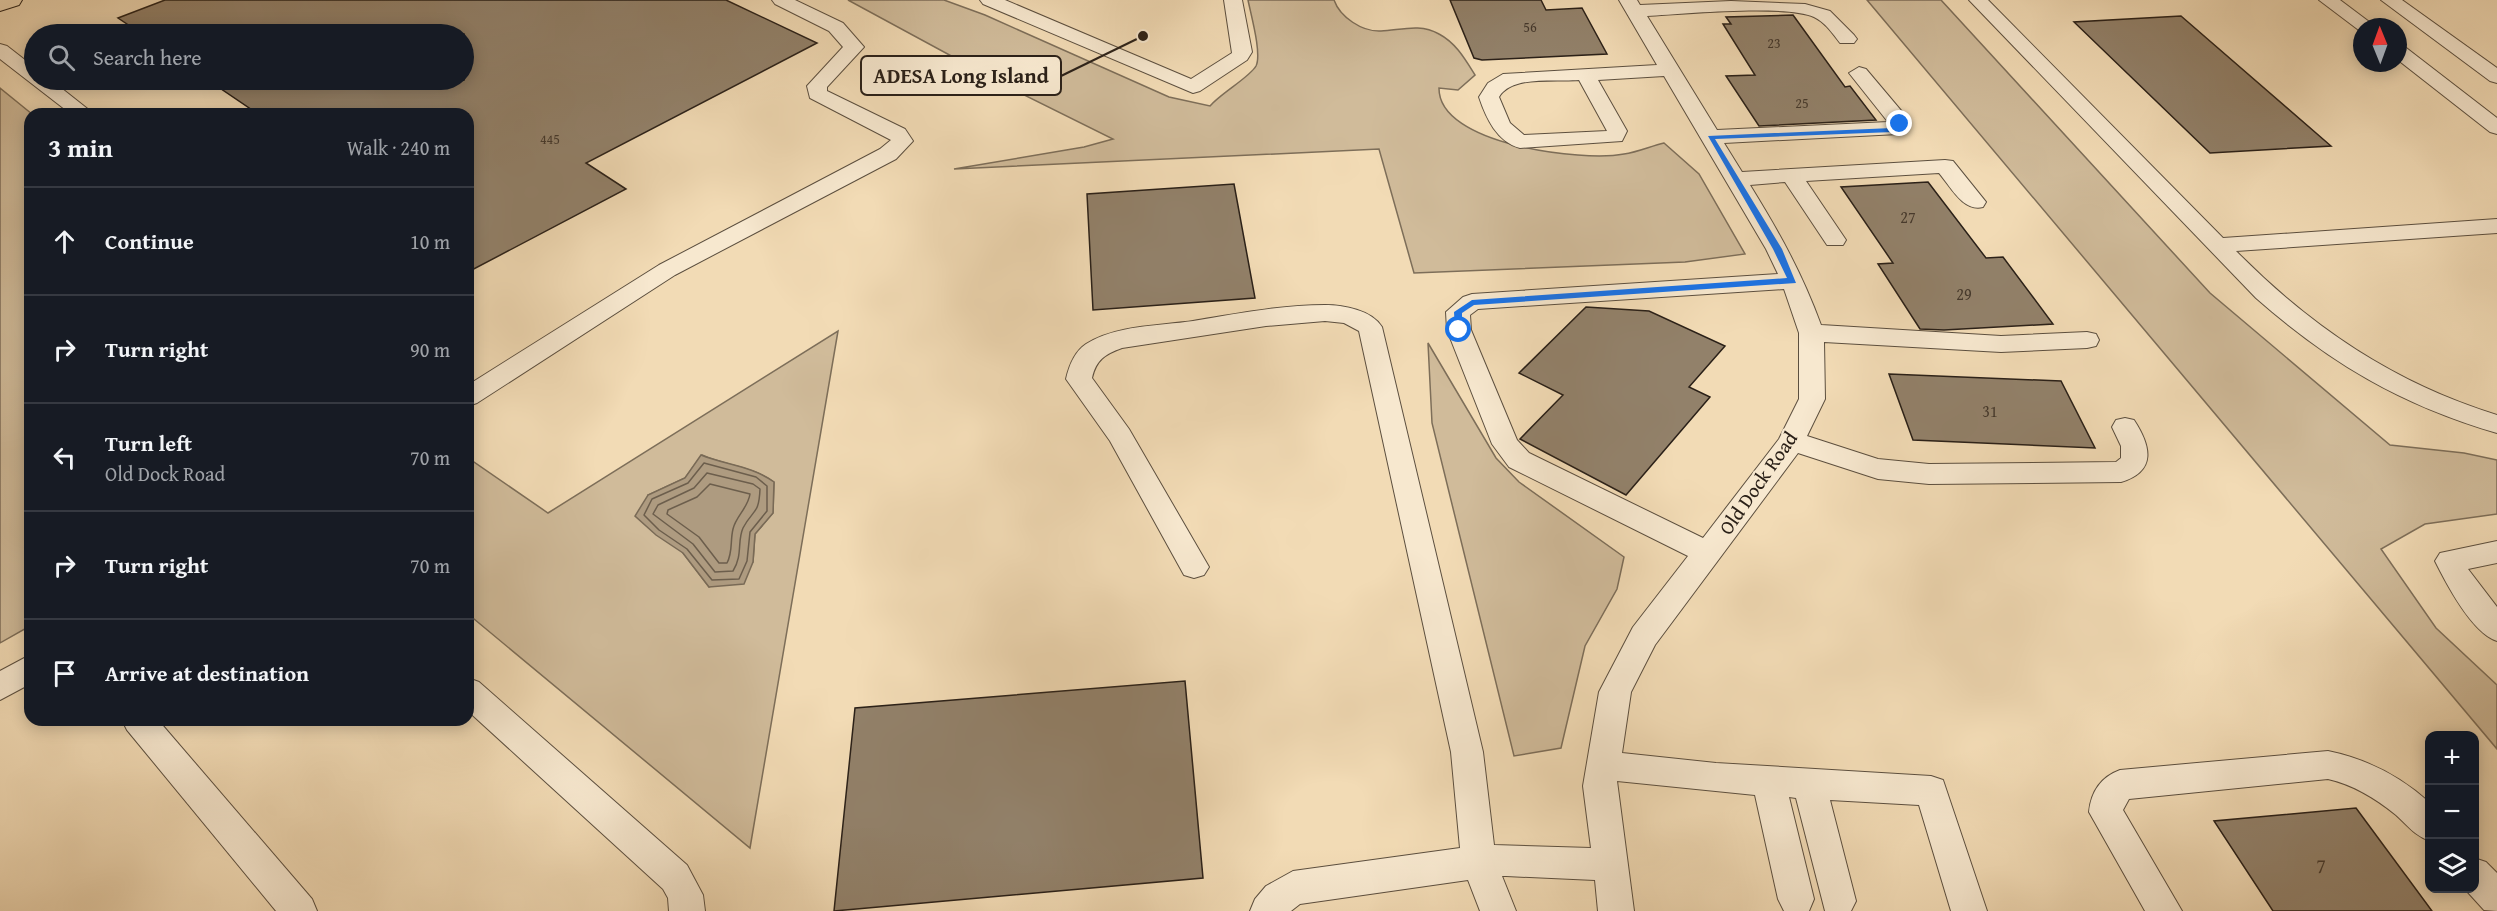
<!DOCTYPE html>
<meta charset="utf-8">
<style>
:root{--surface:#171b24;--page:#242831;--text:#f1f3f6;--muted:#9ea1a6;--line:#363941}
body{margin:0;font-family:"Gentium Book Plus",serif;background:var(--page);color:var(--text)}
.controls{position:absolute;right:18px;bottom:18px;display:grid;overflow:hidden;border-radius:12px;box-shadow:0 3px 15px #0003}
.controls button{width:54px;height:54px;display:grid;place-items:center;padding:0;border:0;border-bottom:2px solid var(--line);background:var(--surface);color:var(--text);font:30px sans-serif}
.compass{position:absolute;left:2353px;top:18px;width:54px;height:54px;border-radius:50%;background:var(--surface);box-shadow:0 3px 15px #0003;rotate:359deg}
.stop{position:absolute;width:18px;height:18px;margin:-14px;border:4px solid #1a73e8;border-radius:50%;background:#fff}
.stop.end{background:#1a73e8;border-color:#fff;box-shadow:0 2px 6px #0008}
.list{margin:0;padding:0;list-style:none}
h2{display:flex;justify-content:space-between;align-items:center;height:78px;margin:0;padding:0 24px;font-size:26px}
h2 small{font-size:20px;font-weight:400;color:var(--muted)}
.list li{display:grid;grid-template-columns:39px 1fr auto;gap:18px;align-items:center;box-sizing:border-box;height:108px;padding:0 24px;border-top:2px solid var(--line)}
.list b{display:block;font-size:22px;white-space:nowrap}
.list p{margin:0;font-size:20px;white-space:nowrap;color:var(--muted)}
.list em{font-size:20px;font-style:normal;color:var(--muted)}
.icon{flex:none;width:33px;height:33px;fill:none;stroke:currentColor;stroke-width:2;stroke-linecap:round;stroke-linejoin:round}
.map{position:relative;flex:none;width:2497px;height:911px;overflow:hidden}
.search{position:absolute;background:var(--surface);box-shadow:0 3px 15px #0003;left:24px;top:24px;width:450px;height:66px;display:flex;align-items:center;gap:15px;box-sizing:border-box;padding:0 21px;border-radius:33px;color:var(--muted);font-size:22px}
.panel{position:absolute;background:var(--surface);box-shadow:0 3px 15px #0003;left:24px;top:108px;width:450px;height:618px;border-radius:18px}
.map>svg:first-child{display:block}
.green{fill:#d0bb9a;stroke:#7d6e59;stroke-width:1.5;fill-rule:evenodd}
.water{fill:#ae9b80;stroke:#796a56;stroke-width:1.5}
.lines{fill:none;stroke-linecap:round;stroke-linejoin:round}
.shore{stroke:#6c5e4c;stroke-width:1.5}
.building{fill:#92816a;stroke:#2a2018;stroke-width:1.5}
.minor-casing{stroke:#5c4f3f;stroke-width:2}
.major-casing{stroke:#2a2018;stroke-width:2}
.minor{fill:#f7e8cf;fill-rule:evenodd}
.major{fill:#f2dbb5;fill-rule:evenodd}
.route{fill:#1a73e8}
.labels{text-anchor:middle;stroke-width:4.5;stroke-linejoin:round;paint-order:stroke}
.far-number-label{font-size:14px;fill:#44382c}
.number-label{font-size:16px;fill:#44382c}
.street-label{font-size:20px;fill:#2a2018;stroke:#f7e8cf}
.near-number-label{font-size:20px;fill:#44382c}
.leader{fill:none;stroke:#2a2018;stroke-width:2}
.callout-dot{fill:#2a2018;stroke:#f7e8cf;stroke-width:2}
.callout{fill:#f7e8cf;stroke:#2a2018;stroke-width:2}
.callout-label{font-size:21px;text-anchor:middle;font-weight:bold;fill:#2a2018}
</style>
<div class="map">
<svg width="2497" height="911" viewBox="0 0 2497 911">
<rect width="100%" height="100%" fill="#f2dbb5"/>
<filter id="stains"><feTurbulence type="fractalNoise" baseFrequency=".00333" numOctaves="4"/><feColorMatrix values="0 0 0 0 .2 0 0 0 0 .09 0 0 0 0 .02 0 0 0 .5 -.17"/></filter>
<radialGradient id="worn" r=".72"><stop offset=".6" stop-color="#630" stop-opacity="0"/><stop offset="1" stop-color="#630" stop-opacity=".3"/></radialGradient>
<!-- green -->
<g class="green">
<path d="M848,0H944L985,15L1169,97L1210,106C1221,93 1250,77 1256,66C1262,54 1251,15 1248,0H1334C1340,17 1362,32 1381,31C1401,30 1420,23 1439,34C1456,43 1465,59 1475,75L1458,90L1439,88C1438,145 1583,162 1624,154C1638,152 1651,146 1664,143L1699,174L1745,254L1685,262L1414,273L1379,149L954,169L1084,147L1113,139L1016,91Z"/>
<polygon points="1867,0 1941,0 2210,293 2390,445 2464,453 2497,460 2497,514 2425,524 2381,549 2436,628 2497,685 2497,749"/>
<polygon points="0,88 32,114 30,626 0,643"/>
<path d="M838,331L750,848L468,614V458L548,513ZM702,455C726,466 752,466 774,482L773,513L755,534L753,562L709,587L683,553L648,495L685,478Z"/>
<polygon points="1428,343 1496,458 1519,482 1624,557 1617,589 1585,646 1561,748 1514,756 1432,423"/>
</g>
<!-- water -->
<path class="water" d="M701,455C726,465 752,466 774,482L773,513L755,534L753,562L744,584L709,587L683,553L656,535L635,516L648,495L685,478Z"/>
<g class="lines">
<!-- shore -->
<g class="shore">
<polygon points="704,463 756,477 767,486 767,511 750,532 747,561 739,579 712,580 687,549 659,530 644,515 652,499 688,483"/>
<path d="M707,473L753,484L760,489C759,515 753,509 743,528C737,541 743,555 733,571L715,572L693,544L653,514L658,505L694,488Z"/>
<path d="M710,484L750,494C748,508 736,516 733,529C730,541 733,552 727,563H719L699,537L667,514L668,510L697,497Z"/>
</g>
</g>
<!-- building -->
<g class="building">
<polygon points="165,0 726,0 817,43 586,163 626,189 468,272 468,114 258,114 208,80 464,80 464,34 142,34 118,18"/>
<polygon points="1450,0 1541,0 1546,10 1582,8 1607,54 1482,60 1474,58"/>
<polygon points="1793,15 1845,87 1850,86 1876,120 1759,126 1726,76 1755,75 1723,24 1731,24 1726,17"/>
<polygon points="2181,16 2331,146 2210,153 2074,22"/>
<polygon points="1928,182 1986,258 2003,257 2053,324 1944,330 1920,329 1878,264 1893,263 1841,187"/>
<polygon points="1234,184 1255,298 1093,310 1087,194"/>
<polygon points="1586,307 1649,311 1725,346 1689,387 1710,397 1626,495 1520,439 1563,395 1519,373"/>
<polygon points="1889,374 2061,381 2095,448 1913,440"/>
<polygon points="1185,681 1203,878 834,911 855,708"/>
<polygon points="2356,808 2432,911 2273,911 2214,821"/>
</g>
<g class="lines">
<!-- minor casing -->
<g class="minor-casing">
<g id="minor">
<polygon points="772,0 795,0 843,23 864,47 827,87 827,91 905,129 913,141 896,159 675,275 477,403 468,406 468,385 659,265 880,149 891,140 810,98 807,86 843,47 829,31 775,4"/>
<polygon points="980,0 1005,0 1191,79 1232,53 1224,0 1242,0 1252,52 1247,60 1200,91 1193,93 983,4"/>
<path d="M1619,0H1637L1640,5L1731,1L1805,4L1830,11L1854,35L1857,39L1854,43H1840C1833,34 1825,22 1814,17C1784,4 1683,14 1647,16L1717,130L1888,122L1849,73L1859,67L1866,69L1909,120L1905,132L1898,134L1724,143L1742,172L1945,160L1953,161L1986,202L1983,207C1963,212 1951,187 1939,173L1806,181L1846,240L1843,245H1827L1785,182L1750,185C1779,232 1802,273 1821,325L2001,336L2087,332L2096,334L2099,340L2096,346L2087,348L2001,352L1824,342L1825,399L1807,436L1878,459L1929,464L2116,462L2121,458V446L2112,427L2116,420L2125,418L2134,420C2151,446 2157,471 2121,482L1929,484L1878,479L1798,453L1655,645L1631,692L1622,753L1716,763L1931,776L1943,780L1987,911H1951L1919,805L1830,800L1856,901L1851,911H1825L1796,798L1789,797L1814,899L1809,911H1784L1778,899L1755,795L1617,781L1634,911H1598L1595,880L1506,876H1502L1516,911H1480L1468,880L1300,904L1291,911H1250L1255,899L1266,886L1293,871L1460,848L1451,752L1359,331L1344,323L1325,321L1266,326L1122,348C1105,354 1096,360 1092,378L1129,429L1209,567L1204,575L1194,578L1184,575L1110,441L1066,379C1069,366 1074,352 1086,344C1116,325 1159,326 1193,321C1236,314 1281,305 1325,305C1343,305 1372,310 1382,327L1483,752L1494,845L1591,848L1583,786L1599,692L1633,627L1688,556L1509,467L1492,444L1447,330L1446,312L1463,297L1472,294L1778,274L1766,249L1664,76L1598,80L1627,131L1622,141L1520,148C1497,142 1486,118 1479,97L1488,83L1503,74L1657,65ZM1579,80L1607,131L1524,135L1510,123L1499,97C1512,75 1556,82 1579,80ZM1784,289L1799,333V399L1779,439L1703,538L1529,453L1517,440L1471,330L1470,315L1478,309Z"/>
<path d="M1969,0H1988L2223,238L2497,219V233L2236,251C2311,327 2394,383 2497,415V433C2401,405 2330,363 2256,298Z"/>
<polygon points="2319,0 2340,0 2376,27 2362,27 2360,31"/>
<polygon points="2381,0 2402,0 2497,68 2497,83 2490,81"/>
<polygon points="0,44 7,46 34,67 34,80 51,80 94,114 71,114 0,59"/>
<polygon points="2398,45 2405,47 2497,118 2497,134 2490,132 2398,60"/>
<path d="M2497,541V563L2468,569L2497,607V641C2472,633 2447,585 2435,561L2440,553Z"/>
<polygon points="30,655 30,684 0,700 0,671"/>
<polygon points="468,678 479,682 687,865 703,895 705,911 669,911 668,898 663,889 468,711"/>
<polygon points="122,720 158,720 312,899 317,911 276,911 127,730"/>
<path d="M2328,751C2367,759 2400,776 2430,803V841C2415,836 2407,825 2396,815C2375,798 2354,785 2328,779L2129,799L2123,810L2182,911H2145L2089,812C2091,792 2101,777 2120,770Z"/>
<polygon points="2474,858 2486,862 2497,873 2497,911 2484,910 2464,888 2474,888"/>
</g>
</g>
<!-- major casing -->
<g class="major-casing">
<polygon id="major" points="0,0 22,0 19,5 0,11"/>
</g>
<!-- minor -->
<use href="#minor" class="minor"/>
<!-- major -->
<use href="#major" class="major"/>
</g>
<!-- route -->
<polygon class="route" points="1898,123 1904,124 1893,132 1715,139 1782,249 1796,283 1474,305 1462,313 1462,332 1455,330 1454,312 1472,300 1787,278 1773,249 1708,136 1892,128"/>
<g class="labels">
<!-- far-number labels -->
<g class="far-number-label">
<text x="1530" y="32">56</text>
<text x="1774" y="48">23</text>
<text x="1802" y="108">25</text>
<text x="550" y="144">445</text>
</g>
<!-- number labels -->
<g class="number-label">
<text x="1908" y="223">27</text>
<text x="1964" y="300">29</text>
<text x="1990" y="417">31</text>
</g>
<!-- street labels -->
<g class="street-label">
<text transform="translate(1758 483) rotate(-55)" y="7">Old Dock Road</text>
</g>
<!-- near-number labels -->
<g class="near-number-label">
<text x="2321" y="873">7</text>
</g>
</g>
<!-- callouts -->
<path class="leader" d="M1143 36L1061 76"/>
<circle class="callout-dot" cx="1143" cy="36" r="6"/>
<rect class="callout" x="861" y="56" width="200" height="39" rx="6"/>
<g class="callout-label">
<text x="961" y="83">ADESA Long Island</text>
</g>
<rect width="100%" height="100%" filter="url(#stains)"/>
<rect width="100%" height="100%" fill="url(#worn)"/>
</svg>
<div class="controls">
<button>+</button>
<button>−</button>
<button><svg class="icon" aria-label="layers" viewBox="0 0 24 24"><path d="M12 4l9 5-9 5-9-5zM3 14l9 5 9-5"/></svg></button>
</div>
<svg class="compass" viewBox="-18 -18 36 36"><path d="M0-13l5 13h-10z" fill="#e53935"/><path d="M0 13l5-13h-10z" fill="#9ea1a6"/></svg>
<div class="stop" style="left:1459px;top:330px"></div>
<div class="stop end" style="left:1900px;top:124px"></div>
<div class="search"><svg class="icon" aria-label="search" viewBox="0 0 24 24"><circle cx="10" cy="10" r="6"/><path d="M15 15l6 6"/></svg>Search here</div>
<section class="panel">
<h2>3 min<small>Walk · 240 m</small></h2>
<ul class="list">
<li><svg class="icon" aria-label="ahead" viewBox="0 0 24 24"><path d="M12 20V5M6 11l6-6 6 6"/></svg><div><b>Continue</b></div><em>10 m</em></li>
<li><svg class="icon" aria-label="right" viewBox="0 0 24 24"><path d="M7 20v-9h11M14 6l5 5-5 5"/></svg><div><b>Turn right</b></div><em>90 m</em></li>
<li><svg class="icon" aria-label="left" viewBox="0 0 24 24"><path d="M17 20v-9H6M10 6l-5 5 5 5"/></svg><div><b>Turn left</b><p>Old Dock Road</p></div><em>70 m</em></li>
<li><svg class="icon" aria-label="right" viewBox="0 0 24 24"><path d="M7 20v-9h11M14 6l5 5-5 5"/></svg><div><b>Turn right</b></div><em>70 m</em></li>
<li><svg class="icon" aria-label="arrive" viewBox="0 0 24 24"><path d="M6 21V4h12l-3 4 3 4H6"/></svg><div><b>Arrive at destination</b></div></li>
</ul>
</section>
</div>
